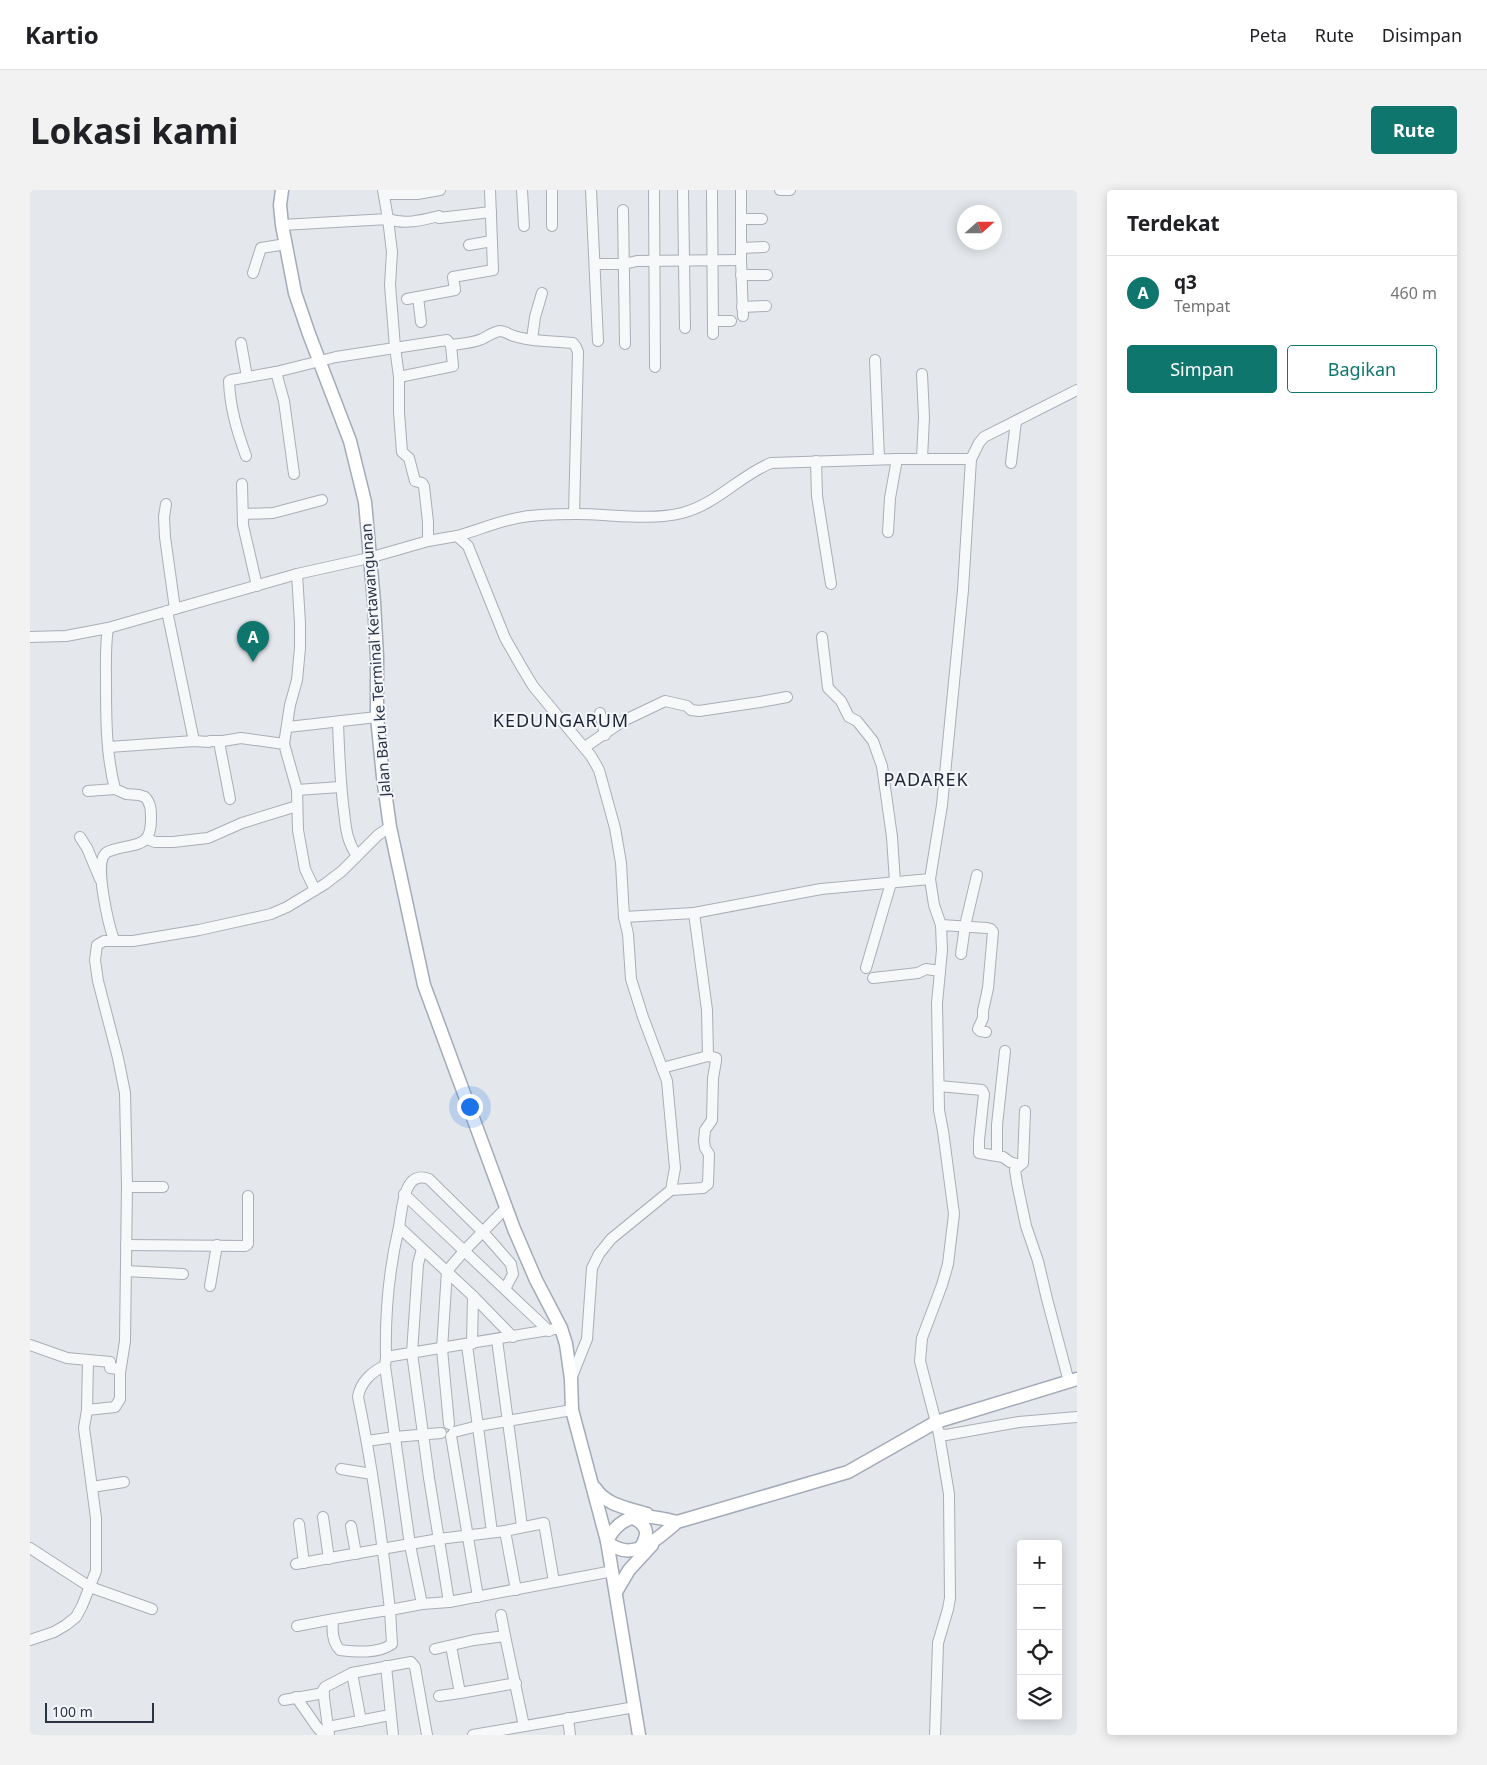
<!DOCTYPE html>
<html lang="id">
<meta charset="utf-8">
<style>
:root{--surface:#fff;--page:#f2f2f2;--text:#202124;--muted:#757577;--line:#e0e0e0;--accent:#0f766e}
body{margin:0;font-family:"Noto Sans",sans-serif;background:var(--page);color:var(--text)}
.controls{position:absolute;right:15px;bottom:15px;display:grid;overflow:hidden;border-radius:5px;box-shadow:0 2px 12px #0003}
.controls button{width:45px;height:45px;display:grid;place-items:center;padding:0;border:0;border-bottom:1px solid var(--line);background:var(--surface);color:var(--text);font:25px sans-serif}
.compass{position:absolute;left:927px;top:15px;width:45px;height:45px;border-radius:50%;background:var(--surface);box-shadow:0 2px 12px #0003;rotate:69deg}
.scale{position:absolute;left:15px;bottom:12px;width:109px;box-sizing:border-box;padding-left:5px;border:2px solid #2b3445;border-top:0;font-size:14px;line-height:18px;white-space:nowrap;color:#2b3445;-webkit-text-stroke:4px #f4f6f9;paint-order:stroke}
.you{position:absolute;left:439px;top:916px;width:18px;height:18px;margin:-12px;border:4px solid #fff;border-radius:50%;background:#1a73e8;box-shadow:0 0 0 8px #1a73e833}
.badge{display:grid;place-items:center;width:32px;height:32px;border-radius:50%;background:var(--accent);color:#fff;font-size:16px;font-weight:700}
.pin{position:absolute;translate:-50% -41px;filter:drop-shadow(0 1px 2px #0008)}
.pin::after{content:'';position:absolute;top:26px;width:18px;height:15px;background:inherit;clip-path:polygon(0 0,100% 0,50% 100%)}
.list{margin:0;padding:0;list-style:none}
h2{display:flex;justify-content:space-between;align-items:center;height:65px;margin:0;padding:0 20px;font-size:21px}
h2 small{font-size:16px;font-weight:400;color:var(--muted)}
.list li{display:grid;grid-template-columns:32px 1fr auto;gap:15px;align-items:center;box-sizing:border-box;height:75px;padding:0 20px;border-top:1px solid var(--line)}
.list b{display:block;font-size:19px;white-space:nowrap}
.list p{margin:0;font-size:16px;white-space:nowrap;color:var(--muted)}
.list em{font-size:16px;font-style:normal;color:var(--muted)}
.actions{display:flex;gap:10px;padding:15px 20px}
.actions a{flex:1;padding:11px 0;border:1px solid var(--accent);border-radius:5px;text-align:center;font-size:18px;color:var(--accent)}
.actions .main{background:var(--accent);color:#fff}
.icon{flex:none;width:28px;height:28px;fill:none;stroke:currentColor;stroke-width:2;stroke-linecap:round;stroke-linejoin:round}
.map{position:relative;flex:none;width:1047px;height:1545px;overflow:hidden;border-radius:5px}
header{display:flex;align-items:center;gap:30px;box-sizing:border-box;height:70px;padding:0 25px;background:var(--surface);border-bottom:1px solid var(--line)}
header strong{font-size:24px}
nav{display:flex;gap:28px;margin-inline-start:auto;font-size:18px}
.intro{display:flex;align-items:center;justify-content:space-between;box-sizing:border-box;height:120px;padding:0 30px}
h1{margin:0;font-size:35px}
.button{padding:12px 22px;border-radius:5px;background:var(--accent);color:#fff;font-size:18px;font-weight:700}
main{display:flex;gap:30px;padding:0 30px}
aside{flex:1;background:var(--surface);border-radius:5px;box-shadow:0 2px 12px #0003}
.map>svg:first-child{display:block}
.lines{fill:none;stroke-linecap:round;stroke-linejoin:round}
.minor-casing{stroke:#a9aeb7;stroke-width:12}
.major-casing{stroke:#a3abb8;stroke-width:15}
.minor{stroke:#f7f8fa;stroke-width:10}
.major{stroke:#fff;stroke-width:12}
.labels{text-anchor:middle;stroke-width:4;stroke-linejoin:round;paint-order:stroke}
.street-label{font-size:15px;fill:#2b3445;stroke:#f4f6f9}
.quarter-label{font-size:18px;letter-spacing:1px;fill:#1d2536;stroke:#f4f6f9}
</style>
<header>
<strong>Kartio</strong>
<nav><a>Peta</a><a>Rute</a><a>Disimpan</a></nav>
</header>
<div class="intro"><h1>Lokasi kami</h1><a class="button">Rute</a></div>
<main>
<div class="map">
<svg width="1047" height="1545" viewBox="0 0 1047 1545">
<rect width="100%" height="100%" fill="#e4e7ec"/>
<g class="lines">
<!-- minor casing -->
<g class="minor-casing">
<g id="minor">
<path d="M353,0L358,29C375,35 393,30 409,26"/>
<polyline points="492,0 494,36"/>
<polyline points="522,0 522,36"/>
<polyline points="561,0 568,151"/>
<polyline points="624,0 625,177"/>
<polyline points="653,0 655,138"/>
<polyline points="682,0 683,144"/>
<polyline points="711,0 711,70 713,126"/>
<polyline points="750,0 760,0"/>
<polyline points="354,4 387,4 410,0"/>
<polyline points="593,20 595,154"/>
<polyline points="409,28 461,22"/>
<polyline points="711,29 732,29"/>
<polyline points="252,35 358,29 362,62 360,95 365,157 369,187 369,222 372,262 379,268 385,291 392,293 394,296 398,332 398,351"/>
<polyline points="439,55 462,51"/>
<polyline points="711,58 734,57"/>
<polyline points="565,74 594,74 607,71 711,70"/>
<polyline points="223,83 231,58 256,54"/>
<polyline points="711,85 737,85"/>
<polyline points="388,107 391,132"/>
<polyline points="377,109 425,100 423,87 463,80 460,0"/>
<polyline points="712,117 736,116"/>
<polyline points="683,131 701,131"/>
<polyline points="502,149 505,127 512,103"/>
<polyline points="211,153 217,187"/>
<polyline points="845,170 849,269"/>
<polyline points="246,182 254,211 264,284"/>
<polyline points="369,187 423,176 421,155"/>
<path d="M216,266C207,241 200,218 199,191L201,190L246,182L306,167L417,150L421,155C431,154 443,153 452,149C458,146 463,142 470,141C476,141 479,145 484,146C502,152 524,151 543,153L546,157L548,162L544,324"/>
<polyline points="892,269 894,227 892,184"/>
<polyline points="786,271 787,306 801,394"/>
<polyline points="981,273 986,231"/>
<polyline points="212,294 213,335 227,396"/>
<polyline points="136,314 134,327 135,347 145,419"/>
<polyline points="213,324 243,323 292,310"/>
<polyline points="858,342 860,308 867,269"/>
<path d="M427,346C449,340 471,330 493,327C510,324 529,324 546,324C581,324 619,331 652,323C687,314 709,286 741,273L867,269H941L949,253L954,247L1047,200"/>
<polyline points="137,421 164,551"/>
<path d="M78,438C75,457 76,474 76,492C76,527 76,565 85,599L96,604L109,605L115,607C121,613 121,621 121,629C121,657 108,653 86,659C83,660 77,661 75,664C64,675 79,736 84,750"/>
<polyline points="0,447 36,446 78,438 267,384 339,368 398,351 427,346 438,356 475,448 491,476 503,496 561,566 569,580 585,638 591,673 594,727 664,723 791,699 900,689 912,615 933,400 941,269"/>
<polyline points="792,447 798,498 811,511 819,527 827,531 843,551 852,576 862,647 865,692"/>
<polyline points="570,523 575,545"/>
<path d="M308,533C309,561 310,586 313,614C316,635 315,648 327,666"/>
<polyline points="258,537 347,527"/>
<polyline points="189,552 200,609"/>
<polyline points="254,554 260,515 267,490 270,458 270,433 267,384"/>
<polyline points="79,557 164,551 179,552 180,551 193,551 211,548 254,554 267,600 268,640 275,679 285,700"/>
<polyline points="555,557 593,531 635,511 657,516 661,520 669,521 730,512 757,507"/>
<polyline points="267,600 310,597"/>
<polyline points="58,601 85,599"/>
<polyline points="50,647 57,658 70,689"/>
<polyline points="117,649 125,652 143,652 178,648 212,633 267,616"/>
<polyline points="900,689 904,715 911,735 912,760 907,813 909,920 913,941 924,1024 918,1074 912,1095 892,1148 890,1171 909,1244 919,1304 920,1408 918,1419 908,1453 905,1545"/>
<polyline points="911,735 957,738 961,739 963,742 958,798 953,821 953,828 948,839 950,841 956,842"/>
<polyline points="931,764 935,736 947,685"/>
<polyline points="836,778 861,693"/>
<polyline points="843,788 888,783 896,779 910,781"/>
<polyline points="632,878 678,866 677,820 664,723"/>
<polyline points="909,896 952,900 954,904 949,950 949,963 973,967 980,972 990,975"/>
<polyline points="995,921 993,973 990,975 985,980 987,993 996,1036 1008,1071 1017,1109 1039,1192"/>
<polyline points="967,965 967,935 975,861"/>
<polyline points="97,997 133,997"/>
<polyline points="641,1000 673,998 678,994 679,964 675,958 674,951 675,940 682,930 683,888 686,871 686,868 678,866"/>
<polyline points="374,1004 519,1141"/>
<path d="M369,1037C372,1021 373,979 399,989L453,1042L481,1074L483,1084L475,1099"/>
<polyline points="96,1055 215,1056 218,1054 218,1006"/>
<polyline points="392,1059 388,1074 382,1163 399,1288 419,1412"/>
<polyline points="96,1081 153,1084"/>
<polyline points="180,1096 187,1055"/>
<path d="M531,1138L356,1167L355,1176C342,1181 330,1193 328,1207C343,1278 352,1349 360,1420L392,1414L419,1412L583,1381"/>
<polyline points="467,1150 492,1336"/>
<polyline points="442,1154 443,1106"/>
<polyline points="0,1155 37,1168 80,1172 80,1178 90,1179"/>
<polyline points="437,1155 462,1342"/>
<path d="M356,1167C355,1124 359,1079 369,1037L443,1106L483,1147"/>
<polyline points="355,1176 380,1355 392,1414"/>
<polyline points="541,1189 557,1149 562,1078 569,1064 581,1049 641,1000 645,978 637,891 613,827 601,789 598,744 594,727"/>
<polyline points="57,1220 58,1171"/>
<polyline points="419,1234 412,1159 417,1081 435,1060 477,1017"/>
<polyline points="424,1242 448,1236 542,1220"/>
<polyline points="909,1244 916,1245 989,1232 1047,1227"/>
<polyline points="421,1246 448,1407"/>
<polyline points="337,1251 365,1247 411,1243"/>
<polyline points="311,1279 342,1284"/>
<polyline points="62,1297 94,1292"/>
<polyline points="293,1327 299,1369"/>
<polyline points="269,1334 274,1373"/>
<polyline points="321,1336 326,1364"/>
<polyline points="475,1341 486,1400"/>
<polyline points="0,1358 60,1397 122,1419"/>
<polyline points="266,1374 409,1349 475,1341 514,1333 524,1392"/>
<polyline points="471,1425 475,1446"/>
<path d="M267,1436C298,1430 329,1424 360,1420L362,1454C348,1464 326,1462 310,1460C302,1452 302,1440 303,1429"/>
<polyline points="0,1450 24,1442 36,1435 46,1427 52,1416 66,1381 66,1328 54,1238 57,1220 85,1217 90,1209 90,1183 95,1151 97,995 95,903 88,868 68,791 65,770 67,755 74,751 103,751 169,740 241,724 257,717 295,694 312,681 348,645 360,637"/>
<polyline points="421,1456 430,1503 486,1493"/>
<polyline points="405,1459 444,1450 475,1446 494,1536"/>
<polyline points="356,1476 363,1545"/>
<polyline points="322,1483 331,1531"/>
<polyline points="409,1506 430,1503"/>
<polyline points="266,1507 287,1537 294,1545"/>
<polyline points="254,1510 294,1503"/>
<polyline points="538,1528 540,1545"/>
<polyline points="298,1537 360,1525"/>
<polyline points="299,1545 293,1500 295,1497 322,1483 381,1472 385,1477 397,1545"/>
<polyline points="443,1545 605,1517"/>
</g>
</g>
<!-- major casing -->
<g class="major-casing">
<g id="major">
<polyline points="252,0 250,15 252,35 265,103 279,144 320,251 335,312 344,412 347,467 347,527 353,587 360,637 394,795 484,1039 506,1090 531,1138 536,1154 541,1189 542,1220 577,1351 609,1545"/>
<path d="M565,1298C577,1316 598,1318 617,1324"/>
<path d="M603,1328C618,1335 619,1344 611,1357"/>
<path d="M647,1332C617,1324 592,1320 577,1351C580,1354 584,1357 587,1358C608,1368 632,1345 647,1332L818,1282L906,1232L1047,1189"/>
<polyline points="586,1402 599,1380 622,1355"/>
</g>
</g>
<!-- minor -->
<use href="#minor" class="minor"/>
<!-- major -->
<use href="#major" class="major"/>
</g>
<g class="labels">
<!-- street labels -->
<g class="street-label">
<text transform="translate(346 470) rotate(-94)" y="5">Jalan Baru ke Terminal Kertawangunan</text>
</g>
<!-- quarter labels -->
<g class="quarter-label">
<text x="531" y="537">KEDUNGARUM</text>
<text x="896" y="596">PADAREK</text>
</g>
</g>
</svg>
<div class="controls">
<button>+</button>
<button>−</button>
<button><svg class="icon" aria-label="locate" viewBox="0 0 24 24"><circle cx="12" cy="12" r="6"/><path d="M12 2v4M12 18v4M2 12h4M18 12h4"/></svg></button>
<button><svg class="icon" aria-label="layers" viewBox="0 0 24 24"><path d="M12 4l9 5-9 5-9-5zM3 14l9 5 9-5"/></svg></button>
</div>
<svg class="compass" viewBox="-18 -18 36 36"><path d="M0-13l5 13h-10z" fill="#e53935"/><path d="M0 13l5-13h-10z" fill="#757577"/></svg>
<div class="scale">100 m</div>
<div class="you"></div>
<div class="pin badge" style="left:223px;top:472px">A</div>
</div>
<aside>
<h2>Terdekat<small></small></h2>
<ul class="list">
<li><span class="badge">A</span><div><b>q3</b><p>Tempat</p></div><em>460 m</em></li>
</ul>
<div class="actions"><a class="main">Simpan</a><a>Bagikan</a></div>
</aside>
</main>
